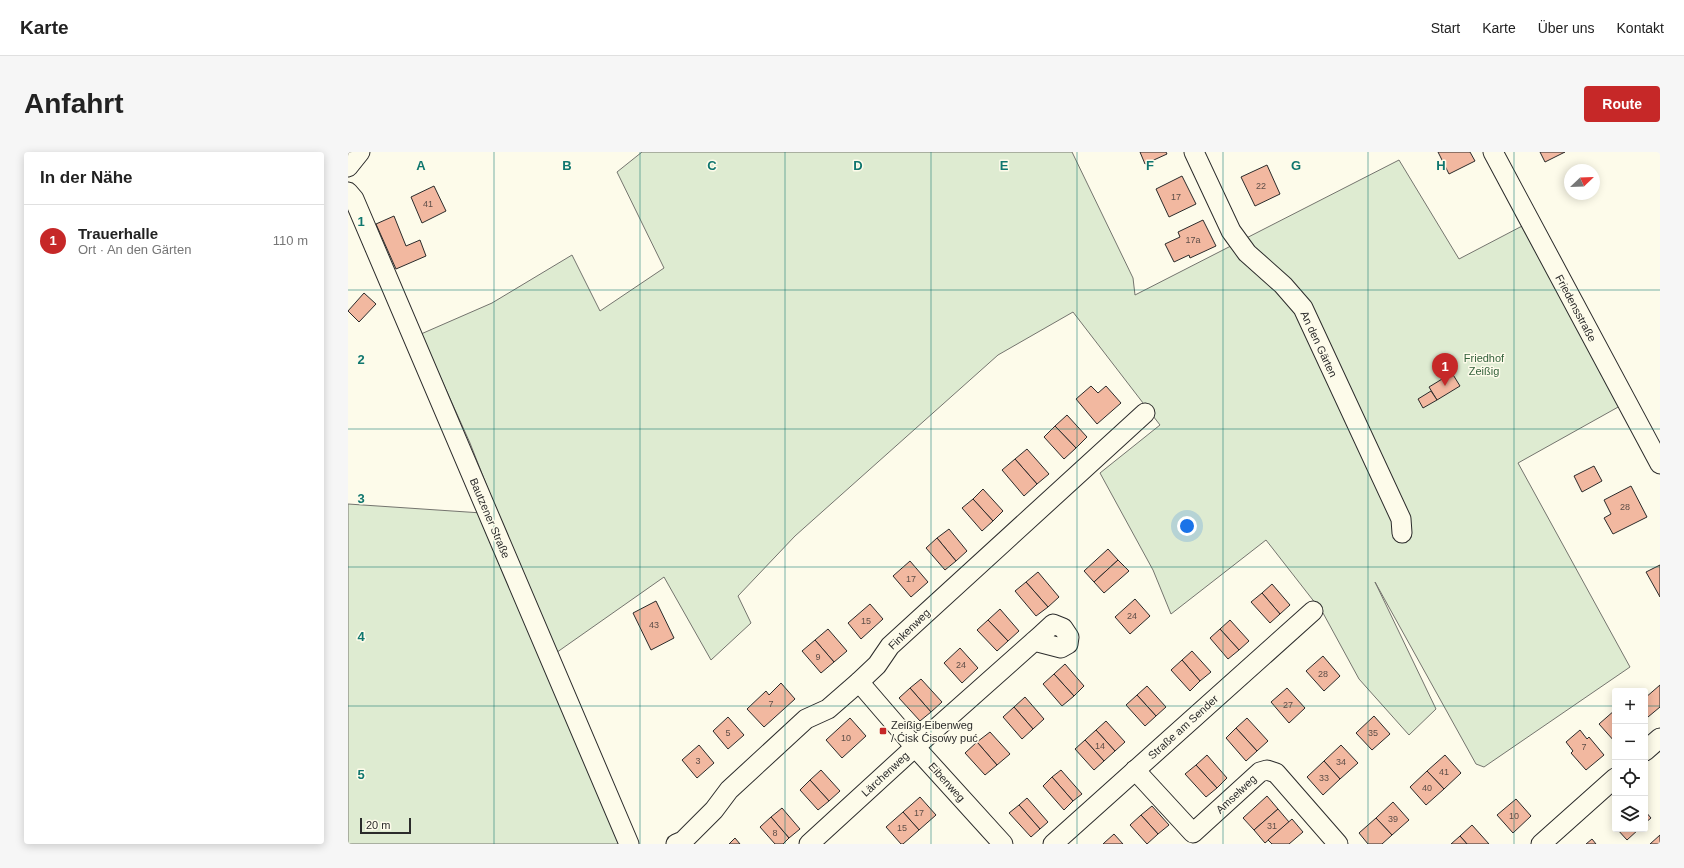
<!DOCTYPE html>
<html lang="de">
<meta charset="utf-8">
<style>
:root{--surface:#fff;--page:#f6f6f6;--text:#222;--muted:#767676;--line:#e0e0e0;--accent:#c62828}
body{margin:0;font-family:Arial,sans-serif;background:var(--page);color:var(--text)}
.controls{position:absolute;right:12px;bottom:12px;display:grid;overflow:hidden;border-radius:4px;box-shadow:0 2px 10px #0003}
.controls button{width:36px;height:36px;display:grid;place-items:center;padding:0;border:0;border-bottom:1px solid var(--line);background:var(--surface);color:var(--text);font:20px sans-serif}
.compass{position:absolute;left:1216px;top:12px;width:36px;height:36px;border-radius:50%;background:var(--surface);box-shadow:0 2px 10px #0003;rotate:67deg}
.scale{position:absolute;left:12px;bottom:10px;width:51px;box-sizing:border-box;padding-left:4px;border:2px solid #2b2b2b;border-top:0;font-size:11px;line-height:14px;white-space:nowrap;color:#2b2b2b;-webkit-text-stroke:3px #fdfbea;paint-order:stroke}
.you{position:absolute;left:839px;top:374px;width:14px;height:14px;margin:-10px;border:3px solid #fff;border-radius:50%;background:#1a73e8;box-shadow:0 0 0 6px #1a73e833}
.badge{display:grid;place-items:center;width:26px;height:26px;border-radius:50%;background:var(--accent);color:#fff;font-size:13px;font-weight:700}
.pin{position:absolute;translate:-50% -33px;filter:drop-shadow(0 1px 2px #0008)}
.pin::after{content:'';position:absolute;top:21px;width:14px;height:12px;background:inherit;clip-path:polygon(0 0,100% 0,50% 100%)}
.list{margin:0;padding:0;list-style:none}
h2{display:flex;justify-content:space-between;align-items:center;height:52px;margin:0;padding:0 16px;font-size:17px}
h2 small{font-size:13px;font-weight:400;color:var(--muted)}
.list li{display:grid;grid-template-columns:26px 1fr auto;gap:12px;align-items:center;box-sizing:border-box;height:72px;padding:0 16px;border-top:1px solid var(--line)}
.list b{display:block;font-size:15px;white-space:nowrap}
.list p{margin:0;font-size:13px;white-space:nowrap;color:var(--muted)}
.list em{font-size:13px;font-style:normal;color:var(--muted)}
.icon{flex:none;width:22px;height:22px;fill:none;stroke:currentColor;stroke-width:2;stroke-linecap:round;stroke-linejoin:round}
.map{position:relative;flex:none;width:1312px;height:692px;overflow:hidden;border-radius:4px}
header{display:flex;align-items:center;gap:24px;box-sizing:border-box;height:56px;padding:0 20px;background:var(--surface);border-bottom:1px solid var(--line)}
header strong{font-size:19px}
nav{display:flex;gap:22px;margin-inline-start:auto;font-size:14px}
.intro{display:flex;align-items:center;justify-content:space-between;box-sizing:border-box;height:96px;padding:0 24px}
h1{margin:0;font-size:28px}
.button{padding:10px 18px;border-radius:4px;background:var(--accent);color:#fff;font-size:14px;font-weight:700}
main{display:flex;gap:24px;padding:0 24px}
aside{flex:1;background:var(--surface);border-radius:4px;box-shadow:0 2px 10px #0003}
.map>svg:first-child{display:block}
.green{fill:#deebd1;stroke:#74746e}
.building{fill:#f2b8a0;stroke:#2b2b2b}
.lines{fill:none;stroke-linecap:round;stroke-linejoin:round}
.minor-casing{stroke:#2b2b2b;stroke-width:21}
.minor{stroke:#fdfbea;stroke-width:19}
.grid{fill:none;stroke:#0f766e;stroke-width:1;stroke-opacity:0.55}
.poi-dot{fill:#c62828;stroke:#fdfbea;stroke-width:1.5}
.labels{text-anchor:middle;stroke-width:3;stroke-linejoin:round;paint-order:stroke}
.number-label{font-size:9px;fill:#5d4e48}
.street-label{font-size:11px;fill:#2b2b2b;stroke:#fdfbea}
.park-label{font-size:11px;fill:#34623c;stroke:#fdfbea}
.poi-label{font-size:11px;fill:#2b2b2b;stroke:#fdfbea;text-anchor:start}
.grid-label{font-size:13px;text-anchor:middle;font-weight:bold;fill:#0f766e;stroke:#fdfbea;stroke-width:3;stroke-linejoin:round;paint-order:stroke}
</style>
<header>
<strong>Karte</strong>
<nav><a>Start</a><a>Karte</a><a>Über uns</a><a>Kontakt</a></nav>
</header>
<div class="intro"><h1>Anfahrt</h1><a class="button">Route</a></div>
<main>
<aside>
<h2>In der Nähe<small></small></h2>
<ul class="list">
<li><span class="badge">1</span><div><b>Trauerhalle</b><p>Ort · An den Gärten</p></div><em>110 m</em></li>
</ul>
</aside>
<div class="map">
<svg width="1312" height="692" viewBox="0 0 1312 692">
<rect width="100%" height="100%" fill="#fdfbea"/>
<!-- green -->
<g class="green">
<polygon points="294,0 724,0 785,126 787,143 1051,8 1111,107 1176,73 1272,254 1170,311 1282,515 1136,615 1128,612 1027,430 1088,557 1061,583 1011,527 975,461 918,388 823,462 805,418 752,321 812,273 725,160 650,203 447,384 390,444 403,471 363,508 316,425 205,503 122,291 73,182 144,151 224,103 252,159 316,116 269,20"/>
<polygon points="0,352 134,361 279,692 0,692"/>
</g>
<!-- building -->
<g class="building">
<polygon points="792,0 818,0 819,2 797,12"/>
<polygon points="1090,0 1122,0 1127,9 1101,22"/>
<polygon points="1192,0 1217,0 1197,10"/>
<polygon points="919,13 932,42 907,54 893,25"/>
<polygon points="834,24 848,52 821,65 808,37"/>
<polygon points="86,34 98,59 74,71 63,45"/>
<polygon points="46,64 58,94 72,88 78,104 48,117 28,72"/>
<polygon points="855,68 868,94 842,106 841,103 826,110 817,92 832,85 830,80"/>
<polygon points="16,141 28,152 11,170 0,159"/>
<polygon points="1104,221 1112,234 1089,248 1081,235"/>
<polygon points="743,234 750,241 758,234 773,251 749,272 728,247"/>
<polygon points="1083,239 1089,248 1075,256 1070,247"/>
<polygon points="719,263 739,285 728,296 707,274"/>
<polygon points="707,274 728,296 716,307 696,285"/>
<polygon points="679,297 701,322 689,332 667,307"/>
<polygon points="667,307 689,332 676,344 654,318"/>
<polygon points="1246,314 1254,329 1234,340 1226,324"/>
<polygon points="1283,334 1299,365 1265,382 1256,366 1263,362 1256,348"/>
<polygon points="635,337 655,359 645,369 625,347"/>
<polygon points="625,347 645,369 634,379 614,356"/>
<polygon points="601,377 619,399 608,409 589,386"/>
<polygon points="589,386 608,409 597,418 578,396"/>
<polygon points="760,397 770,408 746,430 736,419"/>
<polygon points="770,408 781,419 756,441 746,430"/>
<polygon points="562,409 580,430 563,445 545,424"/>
<polygon points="1312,413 1312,445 1298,420"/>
<polygon points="690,420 711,445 700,455 678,430"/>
<polygon points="678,430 700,455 688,464 667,439"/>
<polygon points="924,432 942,453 932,462 914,441"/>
<polygon points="914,441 932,462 922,471 903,450"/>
<polygon points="787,447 802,464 782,482 767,465"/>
<polygon points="308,449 326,486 303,498 285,461"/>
<polygon points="522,452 535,467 513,487 500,471"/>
<polygon points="652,457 671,479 660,489 640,468"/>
<polygon points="640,468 660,489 649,499 629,478"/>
<polygon points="882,468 901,489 891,498 872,477"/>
<polygon points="480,477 499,499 486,510 467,488"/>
<polygon points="872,477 891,498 880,507 862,486"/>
<polygon points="467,488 486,510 473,521 454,499"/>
<polygon points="612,496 630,516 614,531 596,511"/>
<polygon points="844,499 863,520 852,529 834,508"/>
<polygon points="975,504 992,524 976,539 958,519"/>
<polygon points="834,508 852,529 842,539 823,518"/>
<polygon points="717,512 736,534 726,544 706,522"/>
<polygon points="706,522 726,544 714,554 695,532"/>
<polygon points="573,527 594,550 583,560 562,536"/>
<polygon points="433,531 447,547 416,575 399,557 418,539 421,543"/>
<polygon points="1312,533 1312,555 1300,565 1297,561 1297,546"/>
<polygon points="799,534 818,555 808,564 789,543"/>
<polygon points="562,536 583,560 572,569 551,546"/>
<polygon points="939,536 957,556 941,571 923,550"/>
<polygon points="789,543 808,564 797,574 778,553"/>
<polygon points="677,545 696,567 685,577 666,555"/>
<polygon points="666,555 685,577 674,587 655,565"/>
<polygon points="1267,558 1267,590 1251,572"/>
<polygon points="1026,564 1042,582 1024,598 1008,581"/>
<polygon points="380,565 396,583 380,597 365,579"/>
<polygon points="502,566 518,584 494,606 478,588"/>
<polygon points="899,566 920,589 909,599 888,576"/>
<polygon points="758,569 777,590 767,599 748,578"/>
<polygon points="888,576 909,599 898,609 878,586"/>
<polygon points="748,578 767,599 756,609 737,588"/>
<polygon points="1232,578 1239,587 1241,585 1256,603 1238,618 1223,601 1225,599 1218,590"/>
<polygon points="642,580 662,602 649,613 629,590"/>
<polygon points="737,588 756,609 746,618 727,597"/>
<polygon points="629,590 649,613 637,623 617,601"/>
<polygon points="351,593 366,611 349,626 334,608"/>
<polygon points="993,593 1010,611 992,627 976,609"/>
<polygon points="859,603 879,626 869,636 848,613"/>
<polygon points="1097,603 1113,621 1096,637 1079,619"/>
<polygon points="976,609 992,627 975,643 959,625"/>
<polygon points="848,613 869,636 858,645 837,622"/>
<polygon points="473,618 492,639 481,649 462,628"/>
<polygon points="713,618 734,642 725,649 704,625"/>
<polygon points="1079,619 1096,637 1078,653 1062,635"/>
<polygon points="704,625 725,649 716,658 695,634"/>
<polygon points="462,628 481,649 470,658 452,638"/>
<polygon points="919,644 930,657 906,678 895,666"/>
<polygon points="572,645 588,663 571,678 555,660"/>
<polygon points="679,646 700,670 692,677 671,653"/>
<polygon points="1168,647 1183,664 1165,681 1149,663"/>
<polygon points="1045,650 1061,668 1044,683 1028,666"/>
<polygon points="671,653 692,677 683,685 661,661"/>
<polygon points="804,654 821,673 810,682 793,663"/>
<polygon points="434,656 452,677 441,686 423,665"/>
<polygon points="930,657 941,670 917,691 906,678"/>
<polygon points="1297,659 1303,666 1297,671"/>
<polygon points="555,660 571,678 555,692 553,692 538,675"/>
<polygon points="793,663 810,682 799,692 782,673"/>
<polygon points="423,665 441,686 435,692 427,692 412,675"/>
<polygon points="1028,666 1044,683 1034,692 1020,692 1011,681"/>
<polygon points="944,667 955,680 941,692 924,692 920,688"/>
<polygon points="1124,673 1141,692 1119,692 1112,684"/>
<polygon points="1269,677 1291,677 1279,688"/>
<polygon points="766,682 775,692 755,692 756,691"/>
<polygon points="1312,683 1312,692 1302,692"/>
<polygon points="1112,684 1119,692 1103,692"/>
<polygon points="387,686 392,692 381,692"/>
<polygon points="1244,687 1248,692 1238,692"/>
</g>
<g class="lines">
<!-- minor casing -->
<g class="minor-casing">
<g id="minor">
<polyline points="846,0 883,79 899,101 935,133 955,156 1053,367 1054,381"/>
<polyline points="1145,0 1312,312"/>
<polyline points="0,15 12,0"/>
<polyline points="0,40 6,47 281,692"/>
<polyline points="511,530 567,595 655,692"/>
<polyline points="1297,599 1312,586"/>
<polyline points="787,618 845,681 912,620 919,618 928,621 990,692"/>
<polyline points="328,692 335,689 366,658 381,638 458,567 480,557 511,530 529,513 542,494 797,261"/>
<polyline points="461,692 567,595 693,483 705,472 715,476 721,485 720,492 713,496 686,489"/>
<polyline points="705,692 965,459"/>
<polyline points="1193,692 1267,626"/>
</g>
</g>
<!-- minor -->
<use href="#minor" class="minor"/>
</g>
<!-- grid -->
<path class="grid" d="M146,0V692M292,0V692M437,0V692M583,0V692M729,0V692M875,0V692M1020,0V692M1166,0V692M0,138H1312M0,277H1312M0,415H1312M0,554H1267M1297,554H1312"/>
<!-- markers -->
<rect class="poi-dot" x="531" y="575" width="8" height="8" rx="2"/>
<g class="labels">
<!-- number labels -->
<g class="number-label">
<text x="913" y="37">22</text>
<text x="828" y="48">17</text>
<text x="80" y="55">41</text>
<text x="845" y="91">17a</text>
<text x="1277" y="358">28</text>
<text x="563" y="430">17</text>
<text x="784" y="467">24</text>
<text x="518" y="472">15</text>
<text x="306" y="476">43</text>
<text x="470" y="508">9</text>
<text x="613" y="516">24</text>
<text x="975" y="525">28</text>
<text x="423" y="555">7</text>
<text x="940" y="556">27</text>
<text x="380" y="584">5</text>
<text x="1025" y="584">35</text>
<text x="498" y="589">10</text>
<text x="752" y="597">14</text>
<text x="1236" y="598">7</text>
<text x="350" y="612">3</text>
<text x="993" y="613">34</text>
<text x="1096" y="623">41</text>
<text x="976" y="629">33</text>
<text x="1079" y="639">40</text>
<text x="571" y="664">17</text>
<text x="1166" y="667">10</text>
<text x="1045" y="670">39</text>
<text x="924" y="677">31</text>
<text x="554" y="679">15</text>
<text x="427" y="684">8</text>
</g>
<!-- street labels -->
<g class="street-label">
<text transform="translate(1228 156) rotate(62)" y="4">Friedensstraße</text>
<text transform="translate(971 192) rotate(65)" y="4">An den Gärten</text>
<text transform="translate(142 366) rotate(67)" y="4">Bautzener Straße</text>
<text transform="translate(561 477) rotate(-44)" y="4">Finkenweg</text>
<text transform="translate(835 575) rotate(-42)" y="4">Straße am Sender</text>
<text transform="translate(537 622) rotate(-43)" y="4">Lärchenweg</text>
<text transform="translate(599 630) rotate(48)" y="4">Eibenweg</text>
<text transform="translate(888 642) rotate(-43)" y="4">Amselweg</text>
</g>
<!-- park labels -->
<g class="park-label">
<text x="1136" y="210">Friedhof<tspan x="1136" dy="13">Zeißig</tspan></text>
</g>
<!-- poi labels -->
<g class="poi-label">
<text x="543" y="577">Zeißig Eibenweg<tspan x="543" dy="13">/ Ćisk Ćisowy puć</tspan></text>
</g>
</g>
<g class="grid-label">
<text x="73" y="18">A</text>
<text x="219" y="18">B</text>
<text x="364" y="18">C</text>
<text x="510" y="18">D</text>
<text x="656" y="18">E</text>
<text x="802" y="18">F</text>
<text x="948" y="18">G</text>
<text x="1093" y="18">H</text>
<text x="13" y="74">1</text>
<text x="13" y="212">2</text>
<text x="13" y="351">3</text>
<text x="13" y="489">4</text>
<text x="13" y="627">5</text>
</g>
</svg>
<div class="controls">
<button>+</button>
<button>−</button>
<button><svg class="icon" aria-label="locate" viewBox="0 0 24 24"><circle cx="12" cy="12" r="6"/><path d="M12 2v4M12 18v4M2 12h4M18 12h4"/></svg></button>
<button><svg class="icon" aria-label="layers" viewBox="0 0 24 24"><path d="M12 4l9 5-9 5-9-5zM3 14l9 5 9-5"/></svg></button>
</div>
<svg class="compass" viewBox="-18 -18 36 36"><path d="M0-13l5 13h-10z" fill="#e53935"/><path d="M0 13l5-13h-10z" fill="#767676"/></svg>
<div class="scale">20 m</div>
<div class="you"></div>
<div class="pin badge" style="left:1097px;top:234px">1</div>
</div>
</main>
